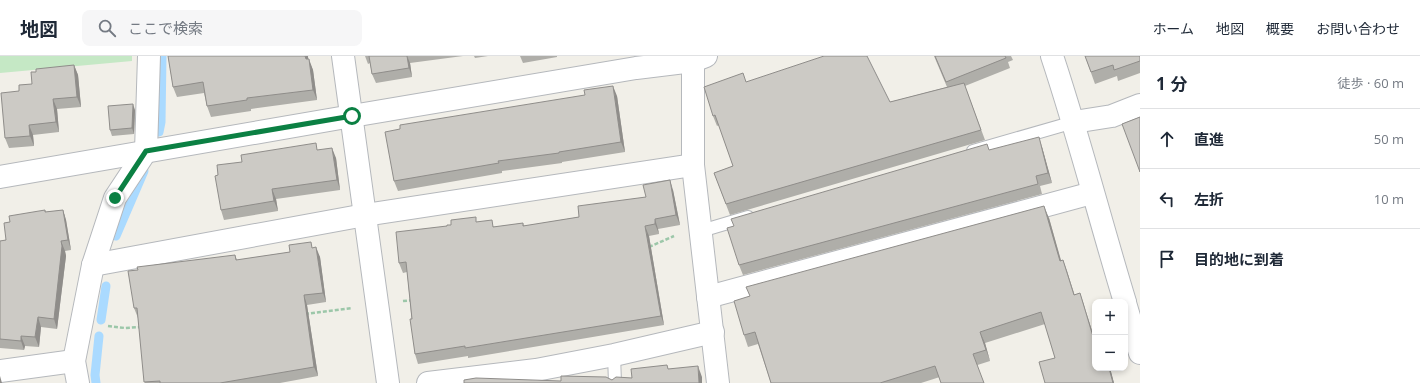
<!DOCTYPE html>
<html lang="ja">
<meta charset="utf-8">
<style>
:root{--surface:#fff;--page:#f6f6f7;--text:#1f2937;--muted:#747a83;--line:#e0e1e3}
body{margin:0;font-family:"Open Sans","Noto Sans JP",sans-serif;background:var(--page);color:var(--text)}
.controls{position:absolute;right:12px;bottom:12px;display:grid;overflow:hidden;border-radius:8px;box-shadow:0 2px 6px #0003}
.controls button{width:36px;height:36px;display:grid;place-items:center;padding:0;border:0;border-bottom:1px solid var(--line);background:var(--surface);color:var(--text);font:20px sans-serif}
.stop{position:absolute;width:12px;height:12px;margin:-9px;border:3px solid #0b8043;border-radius:50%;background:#fff}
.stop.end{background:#0b8043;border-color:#fff;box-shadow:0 1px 4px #0008}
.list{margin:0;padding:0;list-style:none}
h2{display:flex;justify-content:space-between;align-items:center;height:52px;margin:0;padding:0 16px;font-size:17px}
h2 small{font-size:13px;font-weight:400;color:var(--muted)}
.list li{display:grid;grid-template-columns:26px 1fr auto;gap:12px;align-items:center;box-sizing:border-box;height:60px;padding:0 16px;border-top:1px solid var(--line)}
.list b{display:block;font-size:15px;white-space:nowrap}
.list em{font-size:13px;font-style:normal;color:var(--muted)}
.icon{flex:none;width:22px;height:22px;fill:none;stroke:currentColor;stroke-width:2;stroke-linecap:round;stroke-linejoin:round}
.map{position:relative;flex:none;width:1140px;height:327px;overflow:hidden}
header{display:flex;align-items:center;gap:24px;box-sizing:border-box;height:56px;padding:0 20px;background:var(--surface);border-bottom:1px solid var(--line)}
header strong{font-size:19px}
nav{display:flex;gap:22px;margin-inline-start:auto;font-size:14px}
.search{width:280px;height:36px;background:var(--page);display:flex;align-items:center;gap:10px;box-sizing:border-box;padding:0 14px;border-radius:8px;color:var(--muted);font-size:15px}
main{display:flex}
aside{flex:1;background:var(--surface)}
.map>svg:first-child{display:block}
.park{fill:#c5e8c5}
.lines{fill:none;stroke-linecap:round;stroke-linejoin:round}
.stream{stroke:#aadaff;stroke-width:9}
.service-casing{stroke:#b5b8bc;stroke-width:14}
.minor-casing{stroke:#b5b8bc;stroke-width:24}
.path{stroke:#9cc7a9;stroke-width:2.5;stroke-dasharray:4 2;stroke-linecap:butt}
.service{stroke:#fff;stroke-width:12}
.minor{stroke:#fff;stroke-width:22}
.wall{fill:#afaea9}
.shaded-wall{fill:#8f8d8a}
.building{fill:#cccac5;stroke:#8f8d8a}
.route{stroke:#0b8043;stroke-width:5}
</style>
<header>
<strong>地図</strong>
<div class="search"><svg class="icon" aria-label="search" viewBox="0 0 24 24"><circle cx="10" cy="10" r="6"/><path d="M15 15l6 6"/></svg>ここで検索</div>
<nav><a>ホーム</a><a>地図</a><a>概要</a><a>お問い合わせ</a></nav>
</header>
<main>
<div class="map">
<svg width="1140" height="327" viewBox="0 0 1140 327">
<rect width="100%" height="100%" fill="#f1efe8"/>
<!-- park -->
<polygon class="park" points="0,0 132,0 132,5 0,17"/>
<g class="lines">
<!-- stream -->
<g class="stream">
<polyline points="159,76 161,66 162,0"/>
<polyline points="116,180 144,115"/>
<polyline points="101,264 106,230"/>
<polyline points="96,327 95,319 99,280"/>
</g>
<!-- service casing -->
<g class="service-casing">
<g id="service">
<polyline points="973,95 1074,66"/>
<polyline points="701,175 748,161"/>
<polyline points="614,299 615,327"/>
</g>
</g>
<!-- minor casing -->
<g class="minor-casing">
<g id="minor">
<polyline points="343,0 388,327"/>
<path d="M1052,0C1079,81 1100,164 1125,246"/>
<polyline points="693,5 693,109 718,327"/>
<polyline points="1074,66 1112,60 1140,49"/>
<polyline points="0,121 352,60 636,12 693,5 706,0"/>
<polyline points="93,209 365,159 693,109"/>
<polyline points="708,241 1092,137"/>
<polyline points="1125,247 1140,297"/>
<polyline points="0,315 74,305"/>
<polyline points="78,327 74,305 93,209 115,142 146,95 149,0"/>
<polyline points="428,327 536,314 614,299 713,276"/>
</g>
</g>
<!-- path -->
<g class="path">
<polyline points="649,191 674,180"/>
<polyline points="403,245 414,244"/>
<polyline points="305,258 352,252"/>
<polyline points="108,270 125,272 141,271"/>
</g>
<!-- service -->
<use href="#service" class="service"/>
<!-- minor -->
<use href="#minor" class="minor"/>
</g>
<!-- wall -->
<g class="wall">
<polygon points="168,0 308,0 308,3 313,14 317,44 251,53 251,55 211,61 207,50 204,37 177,41 173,31"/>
<polygon points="365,0 463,0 410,7 412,21 376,27 372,18 370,7 368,8"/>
<polygon points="474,0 488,0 475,2"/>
<polygon points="520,0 557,0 557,1 523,7"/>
<polygon points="934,0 1011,0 1013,4 1008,6 1010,12 965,30 985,84 730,159 714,117 733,110 719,69 717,70 713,60 746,26 890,46 947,31"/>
<polygon points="1085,0 1140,0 1140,17 1118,25 1117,20 1095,28"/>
<polygon points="74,9 78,19 81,51 57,53 59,76 33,79 34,90 9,92 5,82 32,28 36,16"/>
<polygon points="617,40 625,96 562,106 562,107 502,115 502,117 398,135 394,125"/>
<polygon points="135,54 134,78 112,80 110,74"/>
<polygon points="1042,91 1052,127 1040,130 1042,138 743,219 739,209 989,94"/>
<polygon points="318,94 336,102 340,134 276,143 278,155 224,164 221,154 218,119 242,106"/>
<polygon points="673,134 680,169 658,173 659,178 649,180 664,269 468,302 468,300 418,308 415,298 407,216 403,217 399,207 447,170 478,166 495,171 523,167 524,170 579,161 646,141"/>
<polygon points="45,154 46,156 63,154 66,164 71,194 65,195 66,200 57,273 41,271 39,291 25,290 24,294 0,292 0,185 6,184 10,166"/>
<polygon points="1049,162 1061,204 1063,204 1074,239 1080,237 1084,249 1095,312 1110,312 1114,327 1045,327 1055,302 1045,268 985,287 990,305 921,327 771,327 758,288 748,291 744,279"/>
<polygon points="313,192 320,201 326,246 307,249 318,320 280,327 145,327 138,262 134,252 235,199 237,204 290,196"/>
</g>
<!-- shaded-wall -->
<g class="shaded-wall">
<polygon points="305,0 308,0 309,14 306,3"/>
<polygon points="407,0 410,7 412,21 409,12"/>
<polygon points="309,3 313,14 317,44 313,34"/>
<polygon points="74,9 78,19 81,51 77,41"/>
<polygon points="613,30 617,40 625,96 621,86"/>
<polygon points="53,43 57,53 59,76 56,66"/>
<polygon points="133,48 135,54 134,78 132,72"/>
<polygon points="29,69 33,79 34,90 30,80"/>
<polygon points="1039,81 1042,91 1052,127 1048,117"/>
<polygon points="332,92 336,102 340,134 337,124"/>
<polygon points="670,124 673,134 680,169 676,159"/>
<polygon points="272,133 276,143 278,155 274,145"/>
<polygon points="1044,150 1049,162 1064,216 1060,205"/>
<polygon points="63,154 66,164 71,194 68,184"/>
<polygon points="655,163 658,173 659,178 655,168"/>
<polygon points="645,170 649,180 664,269 661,260"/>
<polygon points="61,185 65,195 66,200 57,273 54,263"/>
<polygon points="316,191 320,201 326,246 323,237"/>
<polygon points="1063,204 1067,215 1078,250 1074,239"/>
<polygon points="1080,237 1095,284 1095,287"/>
<polygon points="304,239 307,249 318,320 314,311"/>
<polygon points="38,261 41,271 39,291 35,281"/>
<polygon points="980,276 985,287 990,305 986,294"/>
<polygon points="21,280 25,290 24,294 21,285"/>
<polygon points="698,310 702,321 702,327 699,327"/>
<polygon points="1109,312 1110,312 1114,327 1113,327"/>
<polygon points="0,320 2,327 0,327"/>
</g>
<!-- building -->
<g class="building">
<polygon points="168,0 305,0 306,3 309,3 313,34 247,42 247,44 207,50 203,26 173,31"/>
<polygon points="369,0 407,0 409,12 372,18"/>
<polygon points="824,0 867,0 890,46 964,27 981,74 726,148 714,117 733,110 715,59 713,60 704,31 743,17 746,26"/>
<polygon points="935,0 1005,0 1006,2 946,26"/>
<polygon points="1085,0 1140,0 1140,5 1114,14 1113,9 1091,16"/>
<polygon points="74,9 77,41 53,43 56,66 29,69 30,80 5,82 1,37 19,35 19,29 32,28 31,16 36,16 36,13"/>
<polygon points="613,30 621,86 559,96 559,97 498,105 499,107 394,125 385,76 400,73 400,69 585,39 584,34"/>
<polygon points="133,48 132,72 110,74 108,50"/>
<polygon points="1140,61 1140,116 1122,68"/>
<polygon points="1039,81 1048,117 1036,120 1038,128 739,209 727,172 734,170 731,163 987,88 989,94"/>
<polygon points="316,87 317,94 332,92 337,124 272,133 274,145 221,154 215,120 218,119 217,109 242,106 241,99"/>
<polygon points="670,124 676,159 655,163 655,168 645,170 661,260 465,292 465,290 415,298 410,263 412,263 406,206 399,207 396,176 447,170 447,169 451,169 451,164 476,161 476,166 492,164 493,171 523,167 523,170 579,161 578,150 646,141 643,129"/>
<polygon points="1044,150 1060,205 1063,204 1074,239 1080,237 1095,287 1095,312 1109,312 1113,327 1045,327 1039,306 1055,302 1041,256 980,276 986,294 973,298 984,327 941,327 935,310 880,327 771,327 755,276 744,279 734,245 750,240 746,231"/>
<polygon points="45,154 45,156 63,154 68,184 61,185 62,190 54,263 38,261 35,281 21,280 21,285 0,283 0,185 6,184 4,167 10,166 9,160"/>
<polygon points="311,186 312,192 316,191 323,237 304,239 314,311 220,327 160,327 160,325 144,326 137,252 134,252 128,215 138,214 137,211 235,199 236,204 290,196 289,189"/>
<polygon points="667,309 668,313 698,310 699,327 464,327 464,324 476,322 561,325 561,320 606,321 612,324 616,321 632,322 631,313"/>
</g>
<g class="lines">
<!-- route -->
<polyline class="route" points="115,142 146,95 352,60"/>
</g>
</svg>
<div class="controls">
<button>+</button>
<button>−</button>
</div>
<div class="stop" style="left:352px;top:60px"></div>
<div class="stop end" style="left:115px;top:142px"></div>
</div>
<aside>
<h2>1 分<small>徒歩 · 60 m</small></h2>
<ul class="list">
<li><svg class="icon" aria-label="ahead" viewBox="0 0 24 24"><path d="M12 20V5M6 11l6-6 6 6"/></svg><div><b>直進</b></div><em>50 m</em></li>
<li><svg class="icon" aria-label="left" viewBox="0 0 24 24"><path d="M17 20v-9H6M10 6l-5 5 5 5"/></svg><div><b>左折</b></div><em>10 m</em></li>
<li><svg class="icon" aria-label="arrive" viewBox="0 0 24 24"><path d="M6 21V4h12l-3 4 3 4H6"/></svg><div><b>目的地に到着</b></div></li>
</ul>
</aside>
</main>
